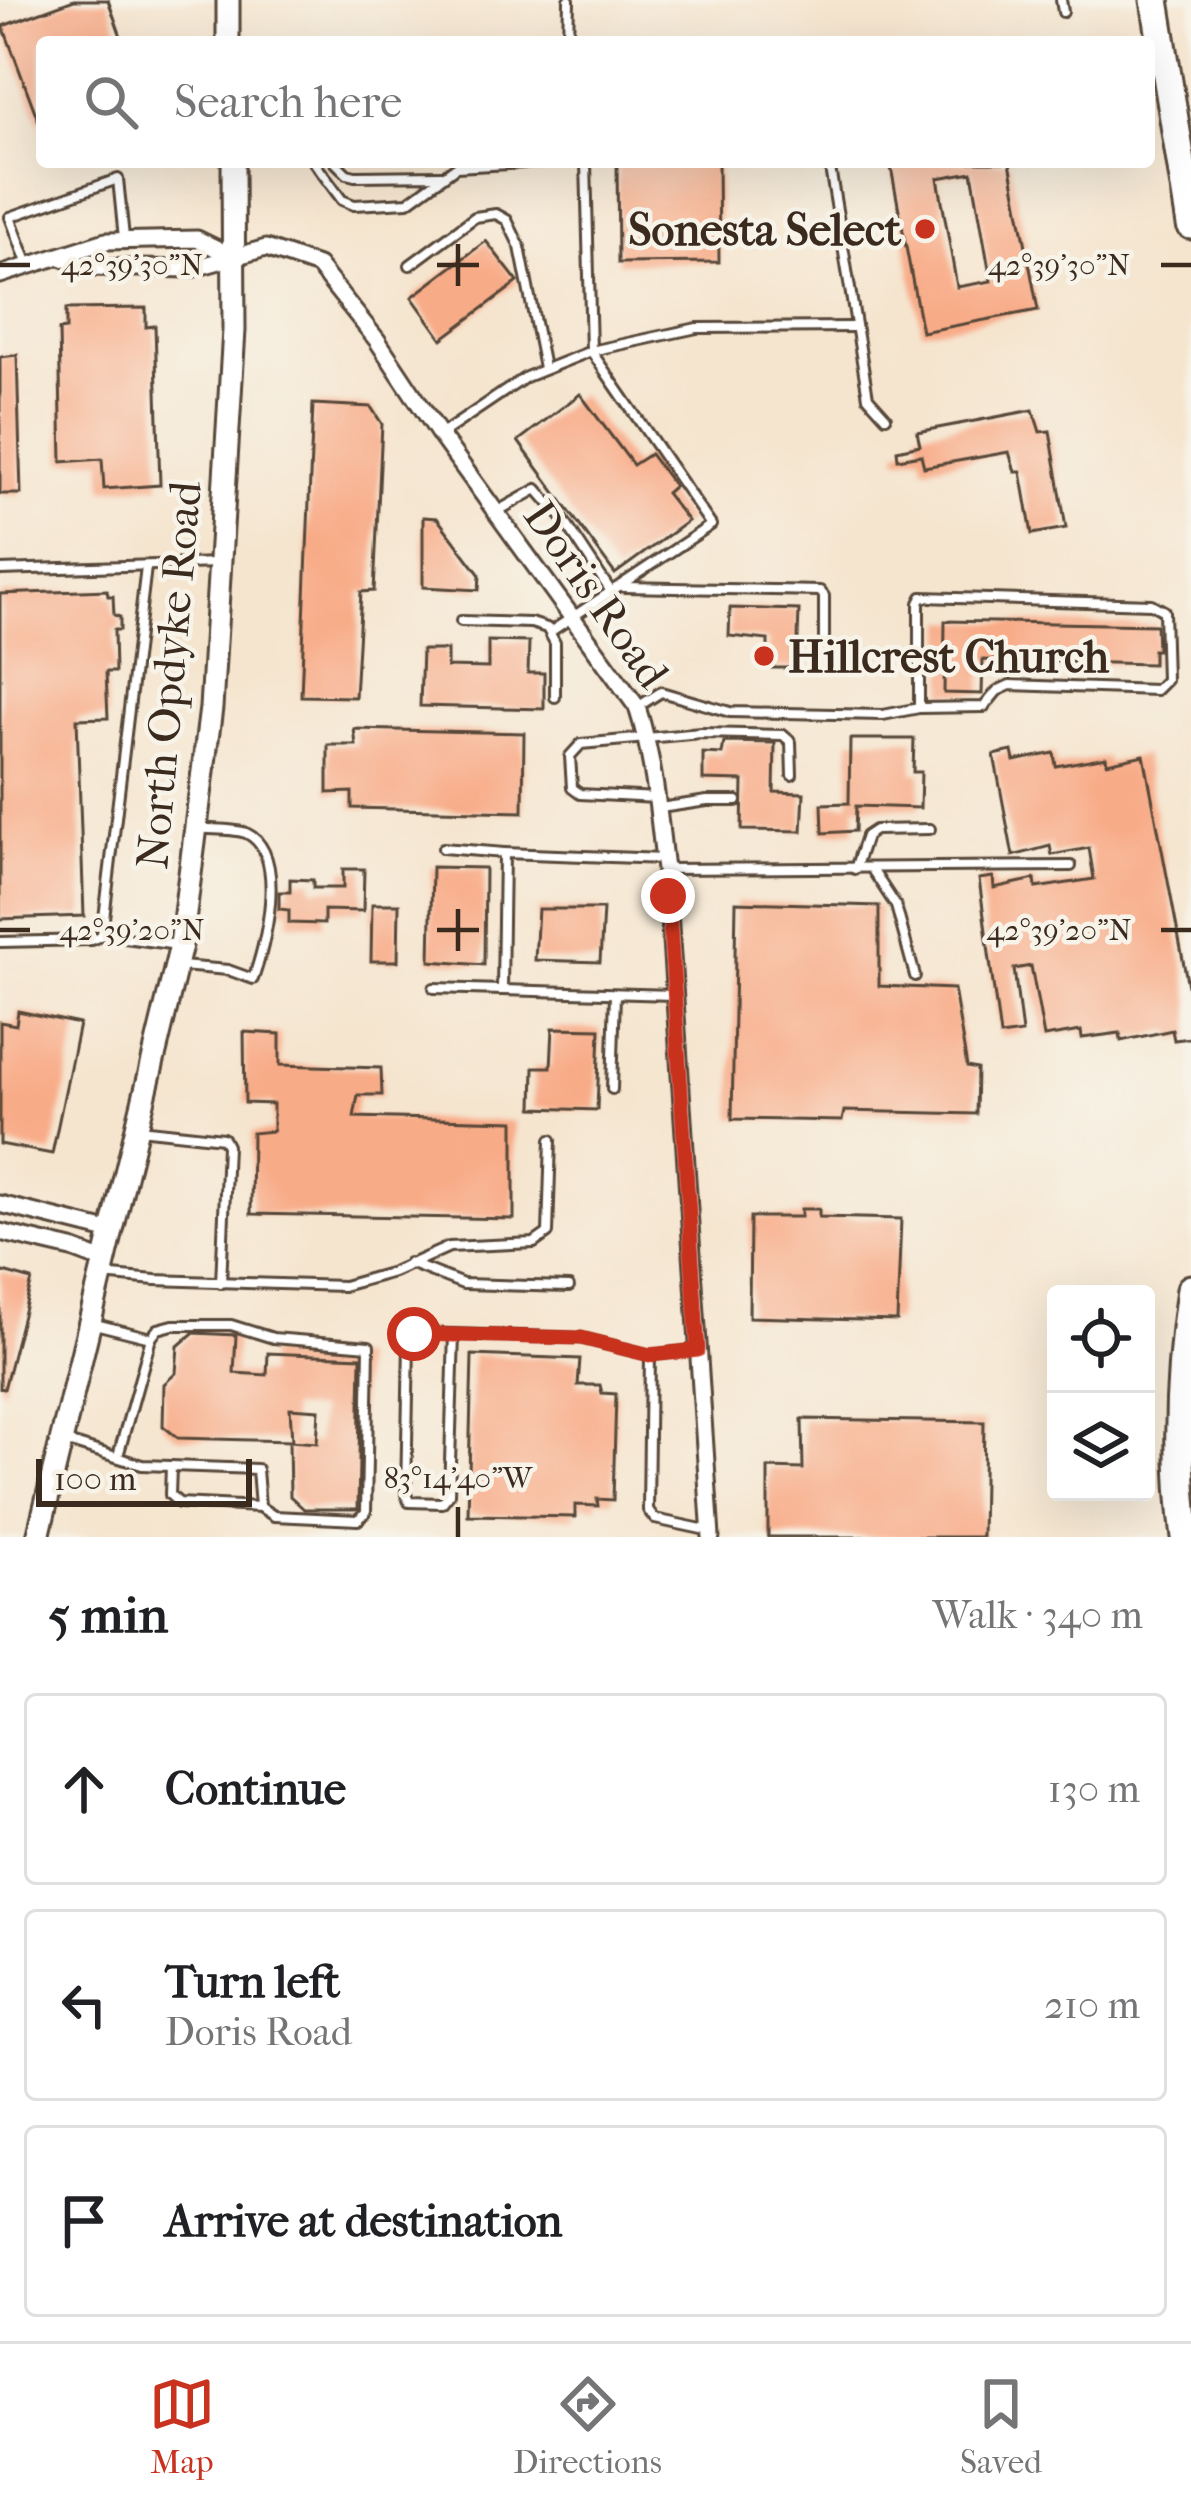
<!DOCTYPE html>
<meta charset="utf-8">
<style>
:root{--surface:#fff;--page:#f2f2f2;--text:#202124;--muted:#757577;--line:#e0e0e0;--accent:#c8321e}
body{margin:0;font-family:"IM FELL French Canon",serif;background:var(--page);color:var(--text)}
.controls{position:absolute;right:36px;bottom:36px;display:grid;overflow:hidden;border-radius:12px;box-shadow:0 12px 48px #0002}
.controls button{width:108px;height:108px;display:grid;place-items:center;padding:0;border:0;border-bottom:3px solid var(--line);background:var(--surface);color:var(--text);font:60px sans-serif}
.scale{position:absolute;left:36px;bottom:30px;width:216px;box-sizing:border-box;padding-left:12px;border:6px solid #3b2a1e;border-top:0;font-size:33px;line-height:42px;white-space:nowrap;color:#3b2a1e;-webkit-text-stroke:9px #f7f3e8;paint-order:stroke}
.stop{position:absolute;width:36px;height:36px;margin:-27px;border:9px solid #c8321e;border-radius:50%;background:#fff}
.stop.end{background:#c8321e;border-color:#fff;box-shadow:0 3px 12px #0008}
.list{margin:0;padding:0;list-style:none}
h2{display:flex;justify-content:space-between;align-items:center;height:156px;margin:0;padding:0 48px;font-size:51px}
h2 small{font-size:39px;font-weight:400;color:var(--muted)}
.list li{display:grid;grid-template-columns:78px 1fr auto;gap:36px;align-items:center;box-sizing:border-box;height:192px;margin:0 24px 24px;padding:0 24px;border:3px solid var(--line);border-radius:12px}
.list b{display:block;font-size:45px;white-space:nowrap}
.list p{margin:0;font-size:39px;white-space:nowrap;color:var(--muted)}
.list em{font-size:39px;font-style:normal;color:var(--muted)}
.icon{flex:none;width:66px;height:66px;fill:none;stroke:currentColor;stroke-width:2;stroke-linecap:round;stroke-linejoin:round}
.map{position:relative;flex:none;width:1191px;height:1537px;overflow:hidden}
.search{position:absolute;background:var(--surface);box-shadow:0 12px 48px #0002;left:36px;right:36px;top:36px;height:132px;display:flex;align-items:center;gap:30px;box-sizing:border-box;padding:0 42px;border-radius:12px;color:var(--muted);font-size:45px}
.sheet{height:804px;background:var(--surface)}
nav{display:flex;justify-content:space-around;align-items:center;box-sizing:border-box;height:168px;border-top:3px solid var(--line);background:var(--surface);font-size:33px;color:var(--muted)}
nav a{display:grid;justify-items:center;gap:6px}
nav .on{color:var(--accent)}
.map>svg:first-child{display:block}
.building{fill:#f8ab87;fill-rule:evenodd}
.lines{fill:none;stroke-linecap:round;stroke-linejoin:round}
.lane-casing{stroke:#574639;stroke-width:14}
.street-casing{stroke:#574639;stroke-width:21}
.secondary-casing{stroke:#574639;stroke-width:27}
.highway-casing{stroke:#574639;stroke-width:33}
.lane{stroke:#fff;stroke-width:8}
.street{stroke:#fff;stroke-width:15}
.secondary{stroke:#fff;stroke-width:21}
.highway{stroke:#fff;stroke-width:27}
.route{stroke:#c8321e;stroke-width:15}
.ticks{fill:none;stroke:#3b2a1e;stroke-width:4.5}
.poi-dot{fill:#c8321e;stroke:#f7f3e8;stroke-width:4.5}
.labels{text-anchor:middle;stroke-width:9;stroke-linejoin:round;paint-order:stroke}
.poi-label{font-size:45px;font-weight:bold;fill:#3b2a1e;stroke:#f7f3e8;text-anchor:end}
.street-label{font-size:45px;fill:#3b2a1e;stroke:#f7f3e8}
.ticks-label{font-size:30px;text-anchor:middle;fill:#3b2a1e;stroke:#f7f3e8;stroke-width:9;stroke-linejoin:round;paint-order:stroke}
</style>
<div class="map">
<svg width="1191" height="1537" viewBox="0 0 1191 1537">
<rect width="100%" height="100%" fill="#f7f3e8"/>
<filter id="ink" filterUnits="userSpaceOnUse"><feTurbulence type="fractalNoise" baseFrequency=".00833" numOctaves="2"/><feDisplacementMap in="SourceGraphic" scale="24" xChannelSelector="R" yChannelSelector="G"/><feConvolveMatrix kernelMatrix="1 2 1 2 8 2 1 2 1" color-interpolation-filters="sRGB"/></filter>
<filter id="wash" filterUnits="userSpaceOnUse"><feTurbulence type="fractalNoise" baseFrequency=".004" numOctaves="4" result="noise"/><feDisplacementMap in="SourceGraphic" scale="48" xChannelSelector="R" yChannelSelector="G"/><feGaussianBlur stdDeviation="2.7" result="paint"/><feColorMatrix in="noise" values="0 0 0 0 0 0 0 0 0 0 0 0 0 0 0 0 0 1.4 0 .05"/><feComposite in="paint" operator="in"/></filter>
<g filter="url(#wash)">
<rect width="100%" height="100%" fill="#f5e5cf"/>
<g id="blocks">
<!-- building -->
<g class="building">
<polygon points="74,0 108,0 123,42 42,42 41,128 3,26"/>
<polygon points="617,162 718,162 719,262 618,263"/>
<path d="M890,162H1010L1038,310L922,332ZM972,172L991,281L957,287L938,178Z"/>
<polygon points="486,241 518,282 442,339 412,297"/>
<polygon points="146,308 146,327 155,326 160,485 104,489 102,459 62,462 59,330 66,329 66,309"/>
<polygon points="17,355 21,494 0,494 0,357"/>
<polygon points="580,394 633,465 650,454 674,486 666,493 688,521 615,574 518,441"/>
<polygon points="313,404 371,407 382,424 374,591 361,592 355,697 301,696"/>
<polygon points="1033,410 1040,432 1050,431 1066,528 1032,534 1021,472 1015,472 1009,452 924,467 921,455 898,459 897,450 920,445 917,432"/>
<polygon points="423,517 437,518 480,575 479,590 423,587"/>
<polygon points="107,590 108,596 113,596 114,615 120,617 120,630 114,630 115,672 106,672 108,718 77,719 84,916 0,919 0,594"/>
<polygon points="730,608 799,610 797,668 768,668 768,640 729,636"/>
<polygon points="945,621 1156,625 1157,650 1153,650 1153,664 983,660 982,694 944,693"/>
<polygon points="488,641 529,642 528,673 544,673 544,709 420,706 422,650 447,650 447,667 488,668"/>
<polygon points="354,729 524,733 523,812 352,808 352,792 328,793 328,745 356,745"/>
<polygon points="850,739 914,739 913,772 921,772 920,808 856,806 855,831 823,833 822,804 849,803"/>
<polygon points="724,742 775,743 774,792 804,793 802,831 742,830 743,781 703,780 703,753 722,754"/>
<polygon points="1012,751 1014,761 1054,753 1056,766 1106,757 1107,763 1144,755 1191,1002 1191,1038 1174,1040 1172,1030 1121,1041 1120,1033 1082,1038 1081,1031 1044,1037 1031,966 1014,969 1022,1033 1000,1036 979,879 993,877 994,888 1035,879 1036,888 1094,879 1089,848 1052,855 1050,846 1013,856 994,755"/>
<polygon points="432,867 485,868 484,965 430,961"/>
<polygon points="343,869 364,869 363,911 324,910 324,924 289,923 289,910 279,909 279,892 290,892 290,879 313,880 313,888 343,888"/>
<polygon points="736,902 879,906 879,986 954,989 967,1067 977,1069 976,1114 844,1111 842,1121 732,1119"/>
<polygon points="372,904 399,904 398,961 371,961"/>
<polygon points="538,909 603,909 600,962 535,960"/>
<polygon points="18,1011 79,1024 52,1154 0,1144 0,1022 16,1025"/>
<polygon points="553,1028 600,1029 597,1110 533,1108 534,1067 551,1067"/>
<polygon points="244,1032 280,1034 280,1065 381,1068 382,1095 358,1095 354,1117 514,1121 514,1219 251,1214 252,1133 273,1131 273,1104 245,1103"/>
<polygon points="801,1209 819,1209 819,1217 901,1219 897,1321 749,1317 750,1217 801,1217"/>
<polygon points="0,1271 32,1280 4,1389 0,1388"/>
<polygon points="193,1333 236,1335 234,1373 267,1375 268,1353 361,1357 358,1509 304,1509 290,1496 289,1441 317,1443 319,1410 290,1408 292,1441 178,1438 163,1426 164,1384 176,1373 178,1346"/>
<polygon points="472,1355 580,1359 578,1385 600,1385 602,1393 616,1394 613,1500 597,1499 598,1506 575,1505 575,1517 468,1515"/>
<polygon points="802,1419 984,1422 982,1537 768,1537 768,1468 803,1469"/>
</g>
</g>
</g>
<g filter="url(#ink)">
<use href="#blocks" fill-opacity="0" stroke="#574639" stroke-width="3"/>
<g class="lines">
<!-- lane casing -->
<g class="lane-casing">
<g id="lane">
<polyline points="1061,0 1063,12"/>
<polyline points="568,42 569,0"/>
<polyline points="314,162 342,200 354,205 408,202 456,167 543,162"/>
<polyline points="335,162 347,174 355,176 442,175"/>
<polyline points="829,162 868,397 886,417"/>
<polyline points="28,265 10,217 118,179 124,238"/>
<polyline points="410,265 475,217 496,214 507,220 520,247 544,368"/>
<polyline points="440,435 526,377 591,351 586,162"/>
<polyline points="496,512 537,489 563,519 612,593"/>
<polyline points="0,570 218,563"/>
<polyline points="624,587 820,591 824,596 824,639"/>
<polyline points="461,621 531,623 547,628 555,643 555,697"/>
<polyline points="550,632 711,525 591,351 697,328 855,327"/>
<polyline points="639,706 661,692 730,712 883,715 919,708 984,707 997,691 1010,685 1156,690 1166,680 1164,611 1151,604 922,597 919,603 919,708"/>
<polyline points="657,798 580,794 572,788 570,756 581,744 701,733 783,735 791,742 792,775"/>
<polyline points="660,808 707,801 737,801"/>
<polyline points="443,848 504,853"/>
<polyline points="664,859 504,853 502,990 673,995"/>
<polyline points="666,869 1071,866"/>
<polyline points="855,869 866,836 875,830 930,829"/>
<polyline points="873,871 896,906 915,976"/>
<polyline points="102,935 178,945"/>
<polyline points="0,942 92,940 102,935 146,567"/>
<path d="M181,966L228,970L253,979C265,946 289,853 246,833C233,828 211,830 197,828"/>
<polyline points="434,988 502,990"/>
<polyline points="612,1089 615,994"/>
<polyline points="139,1129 223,1138 227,1146 221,1283"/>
<polyline points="409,1263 463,1284 569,1287"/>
<polyline points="102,1275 155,1280 343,1286 393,1272 449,1247 534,1243 548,1233 551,1140"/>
<polyline points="454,1334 449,1494 442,1503 409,1502 406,1494 409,1343 418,1333 581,1338 650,1355 696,1350"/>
<polyline points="650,1355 648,1510 655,1519 711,1531"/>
<polyline points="64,1441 142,1465 257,1469 260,1507 274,1516 358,1520 366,1512 369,1346 273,1338 231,1325 173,1325 158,1329 151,1338 95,1324"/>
<polyline points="118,1456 151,1338"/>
<polyline points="171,1466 170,1495 179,1503 260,1507"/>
</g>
</g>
<!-- street casing -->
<g class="street-casing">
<g id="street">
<path d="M61,257L86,267L191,269L266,248L318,266L377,340L440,435L637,707C657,769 660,832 668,896L711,1537"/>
<polyline points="0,275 106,241 197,239 234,257"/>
<polyline points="0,1204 112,1232"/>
<polyline points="0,1232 72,1249 104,1261"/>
</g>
</g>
<!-- secondary casing -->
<g class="secondary-casing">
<g id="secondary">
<polyline points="228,42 228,0"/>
<polyline points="38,1537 181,945 211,708 234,330 233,162"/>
</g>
</g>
<!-- highway casing -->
<g class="highway-casing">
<g id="highway">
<polyline points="1155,0 1191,225"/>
<path d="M1186,1537C1175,1453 1179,1372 1191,1289"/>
</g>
</g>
<!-- lane -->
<use href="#lane" class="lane"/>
<!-- street -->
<use href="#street" class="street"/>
<!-- secondary -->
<use href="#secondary" class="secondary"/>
<!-- highway -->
<use href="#highway" class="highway"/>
</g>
</g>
<g class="lines" filter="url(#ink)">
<!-- route -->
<polyline class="route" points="414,1334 581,1338 650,1355 698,1350 668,896"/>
</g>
<!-- ticks -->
<path class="ticks" d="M458,244V286M0,265H30M437,265H479M1161,265H1191M458,909V951M0,930H30M437,930H479M1161,930H1191M458,1507V1537"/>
<!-- markers -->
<g class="poi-dot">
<circle cx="925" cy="229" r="12"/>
<circle cx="764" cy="656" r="12"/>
</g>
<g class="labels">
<!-- poi labels -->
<g class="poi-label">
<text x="901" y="245">Sonesta Select</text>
<text x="788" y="672" text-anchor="start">Hillcrest Church</text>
</g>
<!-- street labels -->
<g class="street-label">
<text transform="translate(597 594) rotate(55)" y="16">Doris Road</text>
<text transform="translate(168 675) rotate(-85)" y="16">North Opdyke Road</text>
</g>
</g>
<g class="ticks-label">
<text x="132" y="275">42°39'30"N</text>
<text x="1059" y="275">42°39'30"N</text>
<text x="132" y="940">42°39'20"N</text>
<text x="1059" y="940">42°39'20"N</text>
<text x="458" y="1488">83°14'40"W</text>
</g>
</svg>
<div class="controls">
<button><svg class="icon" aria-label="locate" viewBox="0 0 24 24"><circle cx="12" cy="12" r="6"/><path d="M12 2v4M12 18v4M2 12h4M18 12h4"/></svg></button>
<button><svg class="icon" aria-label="layers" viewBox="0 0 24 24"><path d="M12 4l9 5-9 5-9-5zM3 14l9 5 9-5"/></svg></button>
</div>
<div class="scale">100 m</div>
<div class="stop" style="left:414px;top:1334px"></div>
<div class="stop end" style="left:668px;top:896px"></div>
<div class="search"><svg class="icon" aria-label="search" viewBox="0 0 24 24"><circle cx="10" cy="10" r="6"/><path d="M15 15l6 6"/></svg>Search here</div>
</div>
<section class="sheet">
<h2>5 min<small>Walk · 340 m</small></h2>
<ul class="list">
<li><svg class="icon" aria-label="ahead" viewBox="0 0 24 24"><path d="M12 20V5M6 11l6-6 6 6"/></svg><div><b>Continue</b></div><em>130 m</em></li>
<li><svg class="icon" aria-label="left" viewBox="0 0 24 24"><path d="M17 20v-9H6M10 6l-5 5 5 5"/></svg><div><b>Turn left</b><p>Doris Road</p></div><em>210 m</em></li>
<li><svg class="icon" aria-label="arrive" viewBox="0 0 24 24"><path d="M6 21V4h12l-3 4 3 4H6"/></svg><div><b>Arrive at destination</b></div></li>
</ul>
</section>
<nav>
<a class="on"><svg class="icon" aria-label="map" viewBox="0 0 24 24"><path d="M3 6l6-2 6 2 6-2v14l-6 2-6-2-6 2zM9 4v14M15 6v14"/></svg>Map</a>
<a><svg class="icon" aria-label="directions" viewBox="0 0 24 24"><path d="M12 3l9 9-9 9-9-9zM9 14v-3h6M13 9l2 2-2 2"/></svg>Directions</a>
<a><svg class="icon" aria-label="saved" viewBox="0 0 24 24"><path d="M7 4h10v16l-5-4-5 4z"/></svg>Saved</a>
</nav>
